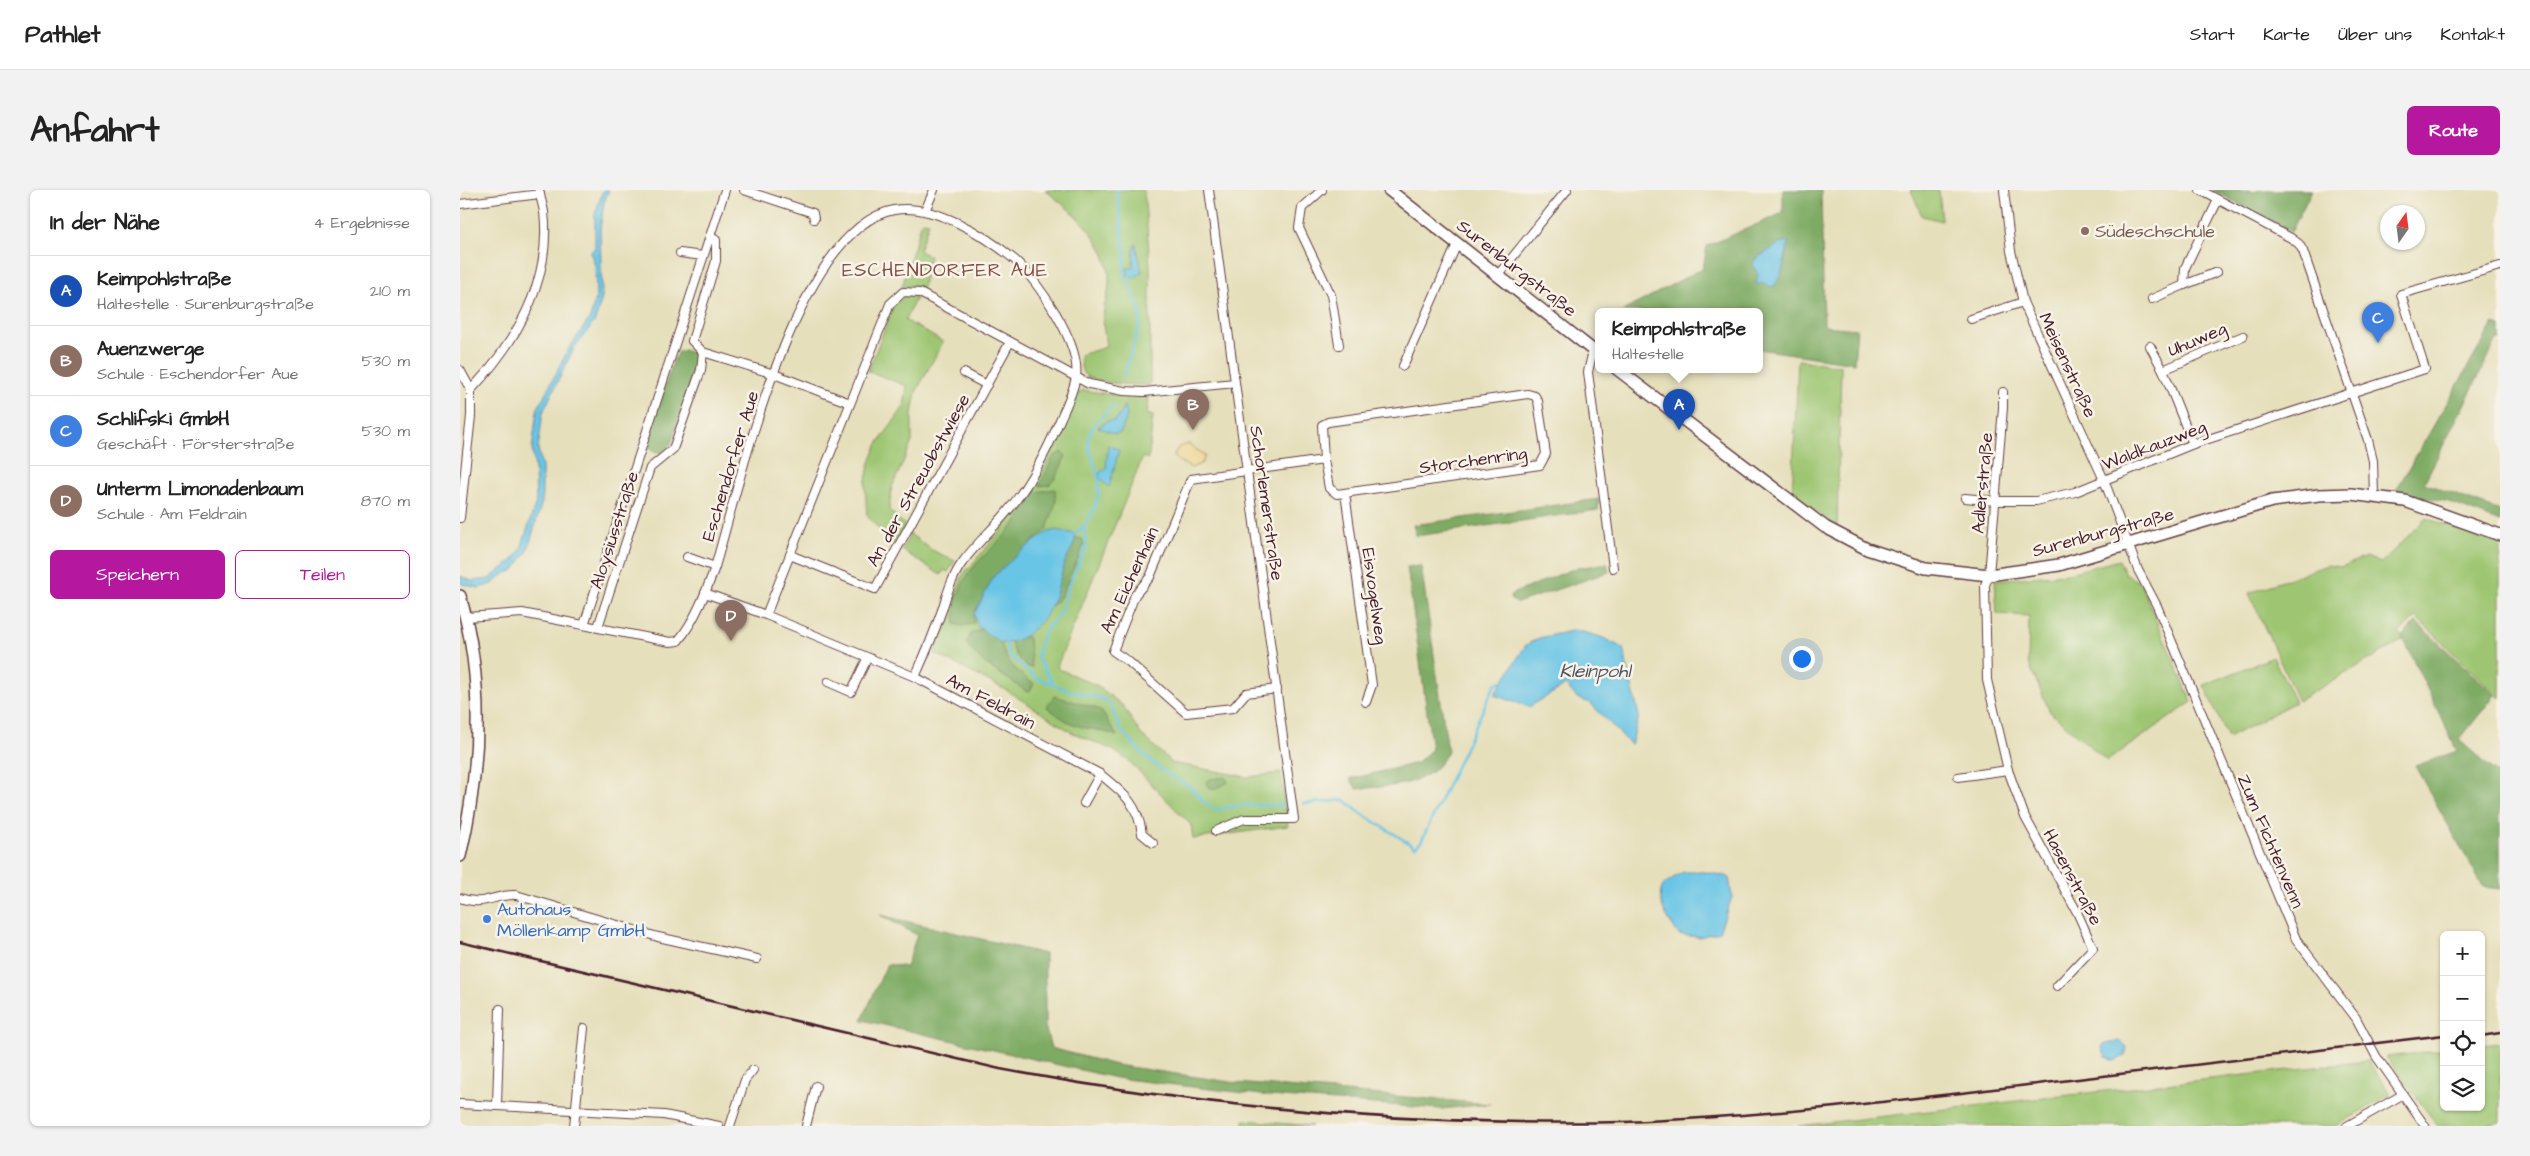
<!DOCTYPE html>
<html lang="de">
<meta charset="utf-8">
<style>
:root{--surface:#fff;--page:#f2f2f2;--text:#222;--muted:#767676;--line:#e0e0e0;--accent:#b5179e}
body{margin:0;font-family:"Architects Daughter",sans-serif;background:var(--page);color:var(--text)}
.controls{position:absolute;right:15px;bottom:15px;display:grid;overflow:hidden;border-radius:8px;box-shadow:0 1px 4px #0004}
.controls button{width:45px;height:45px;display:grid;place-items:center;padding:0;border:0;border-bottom:1px solid var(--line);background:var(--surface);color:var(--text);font:25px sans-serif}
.compass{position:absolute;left:1920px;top:15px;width:45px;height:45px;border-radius:50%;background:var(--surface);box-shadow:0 1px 4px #0004;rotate:14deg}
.you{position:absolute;left:1341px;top:468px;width:18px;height:18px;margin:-12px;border:4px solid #fff;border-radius:50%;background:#1a73e8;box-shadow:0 0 0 8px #1a73e833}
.badge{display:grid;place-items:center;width:32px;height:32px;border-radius:50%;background:var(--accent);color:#fff;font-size:16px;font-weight:700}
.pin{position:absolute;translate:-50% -41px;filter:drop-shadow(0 1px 2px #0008)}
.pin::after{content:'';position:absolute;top:26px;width:18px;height:15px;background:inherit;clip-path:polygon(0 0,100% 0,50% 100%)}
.popup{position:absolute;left:1135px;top:118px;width:168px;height:65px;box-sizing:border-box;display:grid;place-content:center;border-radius:8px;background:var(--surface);filter:drop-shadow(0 1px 4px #0005);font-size:16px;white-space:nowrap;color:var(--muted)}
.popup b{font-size:19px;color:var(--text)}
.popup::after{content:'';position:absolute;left:50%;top:100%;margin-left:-10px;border:10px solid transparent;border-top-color:var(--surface)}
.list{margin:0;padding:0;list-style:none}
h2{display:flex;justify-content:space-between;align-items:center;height:65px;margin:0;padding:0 20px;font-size:21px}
h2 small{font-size:16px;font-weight:400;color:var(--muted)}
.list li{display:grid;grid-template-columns:32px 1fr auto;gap:15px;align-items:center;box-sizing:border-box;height:70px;padding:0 20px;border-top:1px solid var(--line)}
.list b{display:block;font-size:19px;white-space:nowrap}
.list p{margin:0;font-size:16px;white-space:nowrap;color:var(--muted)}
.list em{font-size:16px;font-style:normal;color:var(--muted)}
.actions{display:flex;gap:10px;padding:15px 20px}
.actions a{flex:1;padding:11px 0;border:1px solid var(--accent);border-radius:8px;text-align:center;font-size:18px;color:var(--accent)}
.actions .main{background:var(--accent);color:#fff}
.icon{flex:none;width:28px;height:28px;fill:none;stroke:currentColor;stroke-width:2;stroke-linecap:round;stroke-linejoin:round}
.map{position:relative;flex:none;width:2040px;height:936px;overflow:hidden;border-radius:8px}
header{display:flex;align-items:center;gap:30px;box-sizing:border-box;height:70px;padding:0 25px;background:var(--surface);border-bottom:1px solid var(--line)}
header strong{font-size:24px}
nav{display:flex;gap:28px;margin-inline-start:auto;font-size:18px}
.intro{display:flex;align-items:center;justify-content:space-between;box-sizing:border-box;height:120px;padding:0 30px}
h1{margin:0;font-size:35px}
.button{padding:12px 22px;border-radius:8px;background:var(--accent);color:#fff;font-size:18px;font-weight:700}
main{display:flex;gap:30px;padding:0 30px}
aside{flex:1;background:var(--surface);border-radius:8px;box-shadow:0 1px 4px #0004}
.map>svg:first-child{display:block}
.green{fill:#9ec672;stroke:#74724e}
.forest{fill:#7eab64;stroke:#646548}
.sand{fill:#eeda9e;stroke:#9c7c64}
.water{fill:#67c5e6;stroke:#587288}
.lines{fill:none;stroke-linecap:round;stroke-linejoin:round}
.stream{stroke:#67c5e6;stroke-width:2.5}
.street-casing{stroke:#613c41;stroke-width:10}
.secondary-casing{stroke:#613c41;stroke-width:14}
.street{stroke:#fff;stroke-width:8}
.secondary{stroke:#fff;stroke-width:11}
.rail{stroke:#4a1f2b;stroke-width:2.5}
.education-dot{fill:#8d6e63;stroke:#f7f3e8;stroke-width:2}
.shop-dot{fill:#3f7fe0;stroke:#f7f3e8;stroke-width:2}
.labels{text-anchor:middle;stroke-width:5;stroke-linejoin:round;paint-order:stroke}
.education-label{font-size:18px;fill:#785e54;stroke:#f7f3e8;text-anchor:start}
.street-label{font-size:18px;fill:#4a1f2b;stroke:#f7f3e8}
.shop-label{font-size:18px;fill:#366cbe;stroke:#f7f3e8;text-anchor:start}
.neighbourhood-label{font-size:19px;letter-spacing:1px;fill:#854f46;stroke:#f7f3e8}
.water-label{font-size:19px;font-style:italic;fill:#535163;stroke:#f7f3e8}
</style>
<header>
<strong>Pathlet</strong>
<nav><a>Start</a><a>Karte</a><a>Über uns</a><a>Kontakt</a></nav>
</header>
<div class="intro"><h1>Anfahrt</h1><a class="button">Route</a></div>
<main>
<aside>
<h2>In der Nähe<small>4 Ergebnisse</small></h2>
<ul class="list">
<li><span class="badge" style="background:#1a4fb4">A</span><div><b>Keimpohlstraße</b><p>Haltestelle · Surenburgstraße</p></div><em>210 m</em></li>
<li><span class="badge" style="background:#8d6e63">B</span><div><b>Auenzwerge</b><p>Schule · Eschendorfer Aue</p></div><em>530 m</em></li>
<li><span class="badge" style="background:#3f7fe0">C</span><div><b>Schlifski GmbH</b><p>Geschäft · Försterstraße</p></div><em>530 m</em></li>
<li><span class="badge" style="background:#8d6e63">D</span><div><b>Unterm Limonadenbaum</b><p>Schule · Am Feldrain</p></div><em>870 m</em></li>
</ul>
<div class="actions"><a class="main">Speichern</a><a>Teilen</a></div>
</aside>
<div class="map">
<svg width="2040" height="936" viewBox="0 0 2040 936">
<rect width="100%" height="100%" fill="#f7f3e8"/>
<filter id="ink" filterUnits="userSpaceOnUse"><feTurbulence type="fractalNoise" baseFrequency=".02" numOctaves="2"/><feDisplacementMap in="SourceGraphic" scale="10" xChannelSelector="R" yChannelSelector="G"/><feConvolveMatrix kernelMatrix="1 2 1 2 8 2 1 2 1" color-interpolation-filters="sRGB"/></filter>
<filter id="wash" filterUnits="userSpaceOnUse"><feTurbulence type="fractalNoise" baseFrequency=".0096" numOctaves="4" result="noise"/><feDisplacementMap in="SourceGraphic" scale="20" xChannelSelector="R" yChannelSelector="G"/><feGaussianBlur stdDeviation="1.12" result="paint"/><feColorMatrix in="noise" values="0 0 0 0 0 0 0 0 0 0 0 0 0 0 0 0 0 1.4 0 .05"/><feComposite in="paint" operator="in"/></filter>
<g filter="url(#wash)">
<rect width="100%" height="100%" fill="#e6dfbb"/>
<!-- green -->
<g class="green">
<path d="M585,0H684L690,75V195C677,195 633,194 624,184C620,179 621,170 620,165L646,157C645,147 643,136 643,126C644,115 648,106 649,95C652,53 615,24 585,0Z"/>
<polygon points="1451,0 1479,0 1482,31 1462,26"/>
<polygon points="462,31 469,32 459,61 470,66 462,99 453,96 442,97"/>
<polygon points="446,105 457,106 445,130 483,152 456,202 452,224 452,252 432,297 429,320 445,335 434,355 407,326 405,295 409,275 417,255 444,217 447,196 408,181 434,115"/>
<polygon points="1338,170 1381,176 1377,336 1332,306"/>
<polygon points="623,200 661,206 689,207 687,225 693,225 689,265 688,269 683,267 597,476 599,479 638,496 663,516 680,543 712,573 787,587 821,583 828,636 733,649 731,635 670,572 653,560 611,542 546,500 474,463 503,384 542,340 582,283 600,246 615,206"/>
<polygon points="1966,328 2040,354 2040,508 1956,427 1939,443 1943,450 1838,511 1789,403 1867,375 1881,377 1906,367 1921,373"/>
<polygon points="450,344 472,360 495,371 488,382 484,380 481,385 442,360"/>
<polygon points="1659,370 1665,384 1680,393 1732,512 1647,571 1590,522 1568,472 1569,426 1537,424 1535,390 1606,384"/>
<polygon points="1813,467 1835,512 1768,548 1744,495"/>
<polygon points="2040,853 2040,932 2020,936 1978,936 1926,867 1984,860 1984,917 2021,917 2021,855"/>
<polygon points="1908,871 1931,904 1876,936 1338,936"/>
<polygon points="784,930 852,936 784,936"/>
</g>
<!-- forest -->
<g class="forest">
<polygon points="1323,0 1361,0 1364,136 1397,139 1394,173 1299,159 1299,121 1163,121 1243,78 1247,56 1323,23"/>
<polygon points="1753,0 1789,0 1793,2 1801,0 1852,0 1831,42"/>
<polygon points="2033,134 2040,136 2040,150 2037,150 1964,293 2040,321 2040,332 1989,312 1935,302"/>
<path d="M224,160L233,163L237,171L211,254L202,263C194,262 189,261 187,252L213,172L218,162Z"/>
<polygon points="602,262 606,266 595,289 589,295 579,296 594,266"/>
<path d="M595,299L596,312L587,339L534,386L514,424V434L502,436L495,434C493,390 516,375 544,346C557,333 566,318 575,302Z"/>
<polygon points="1139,309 1138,320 956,346 953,335"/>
<polygon points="616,348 622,349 624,355 600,408 590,418 606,367"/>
<polygon points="1147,373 1149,382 1057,413 1050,409 1052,404 1113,379"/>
<path d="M961,376L988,561C970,598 933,595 897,599L890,589L957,573L972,559L947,377Z"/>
<polygon points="1956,432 2035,505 1999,550 2040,586 2040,699 2023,697 1955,576 1997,561 1942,446"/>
<path d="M522,439L541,453C545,472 558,483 574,494L568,503C547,486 520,475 506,453L512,443Z"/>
<path d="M566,446L569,450L572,478C561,475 554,464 551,452Z"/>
<path d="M594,506L636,518L642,522L657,546C641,539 625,540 611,533C602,529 595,523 587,517Z"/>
<polygon points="765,587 768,592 756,599 748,597 746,592 750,589"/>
<polygon points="420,725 585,764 585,836 591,858 656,875 777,893 1030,914 981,919 810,906 656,888 402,830 427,774 446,777 457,745"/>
</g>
<!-- sand -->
<polygon class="sand" points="729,254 745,266 742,273 731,278 717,270 714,264 719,257"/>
<!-- water -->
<g class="water">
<polygon points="143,0 149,0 144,12 140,39 142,108 135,131 114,158 83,222 78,259 82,277 82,312 67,362 53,381 44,384 32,394 19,398 2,394 0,393 0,386 12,391 29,389 53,370 61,359 76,312 75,278 72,260 77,220 108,160 130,128 136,107 135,75 130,62 135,58 135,24"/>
<polygon points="1329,52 1321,85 1315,95 1310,97 1302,92 1298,95 1296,94 1298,85 1293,75 1294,70 1319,54"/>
<polygon points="676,54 682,82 675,88 668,86 667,78 673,77 674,55"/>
<polygon points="663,216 666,217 667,226 661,242 656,244 638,237 648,231 655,231 663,221"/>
<polygon points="648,255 659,260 649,297 639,287 640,282 646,279"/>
<path d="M596,340L615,344C617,353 609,362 606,369C600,385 598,404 590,418C580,435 562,454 541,453L518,437L514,424L534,386L561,361L586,343Z"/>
<polygon points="1116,440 1141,447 1163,458 1179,526 1171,555 1130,513 1117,508 1106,495 1069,517 1034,505 1066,455 1079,448"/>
<path d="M1223,682H1246L1269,687L1272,707L1259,742L1239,747L1219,745C1211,733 1194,711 1203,696C1207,691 1217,686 1223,682Z"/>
<polygon points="1660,851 1667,857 1665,866 1654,871 1646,867 1642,859 1643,855"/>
</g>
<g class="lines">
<!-- stream -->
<g class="stream">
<polyline points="657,0 665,65 664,82 680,119 680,133 664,186"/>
<path d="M615,344C632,330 644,304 637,282C633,268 624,255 631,241C635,231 647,222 654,215"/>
<polyline points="546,453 549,465 575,487 610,501 641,508 650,514 661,540 679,560 701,580 730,597 748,616 755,620 782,615 823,615"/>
<polyline points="593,493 578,469 578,460 584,443 600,423 609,395 626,357 624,336"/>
<polyline points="843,614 885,610 899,622 955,657 961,652 1035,494 1042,491"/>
</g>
</g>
</g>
<g filter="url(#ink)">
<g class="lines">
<!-- street casing -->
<g class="street-casing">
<g id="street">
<polyline points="284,0 353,23 354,29"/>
<polyline points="749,0 834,629 784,629 756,641"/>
<polyline points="862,0 842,18 839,38 871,105 879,155"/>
<polyline points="1544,0 1551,61 1563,112 1644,290 1678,380 1697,416 1836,749 1896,828 1916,866 1965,936"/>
<polyline points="1740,0 1831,48 1839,54 1843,61 1908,250 1913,271 1914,305"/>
<polyline points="0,14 80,4"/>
<polyline points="465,21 474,0"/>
<polyline points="220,63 243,66"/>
<polyline points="1038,85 1107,0"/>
<polyline points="1724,95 1757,82"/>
<polyline points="1692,109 1724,95 1725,78 1758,10"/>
<polyline points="1511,129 1563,112"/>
<polyline points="1690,156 1703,180 1733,254"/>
<polyline points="1133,161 1128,182 1153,378"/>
<polyline points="243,162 314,184 390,213"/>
<polyline points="943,176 997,54"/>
<polyline points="0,180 11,200 11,226 0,328"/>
<polyline points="1703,180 1783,146"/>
<polyline points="504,183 527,195"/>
<path d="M11,200C56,152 92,91 84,22C83,15 80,7 79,0"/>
<polyline points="1543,202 1543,218 1529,385 1525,395 1527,490 1548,580 1565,627 1617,722 1633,758 1597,796"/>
<polyline points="885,303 912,495 906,512"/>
<polyline points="1505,308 1536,311 1576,311 1615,302 1733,254 1965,179 1941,104 2040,76"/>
<polyline points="330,365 415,399 550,152"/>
<polyline points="227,367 255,377"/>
<path d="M245,403L306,425L455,487L640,584C663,603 678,613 682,644L693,653"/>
<polyline points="306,425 430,114 443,102 460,103 629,194 664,201 684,202 775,193"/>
<path d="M7,427L62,423L210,452L218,451C235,431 246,402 255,377C280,293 336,38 434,20C474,13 526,46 555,70C578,91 621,154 616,186C614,201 606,216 600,230C586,263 570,295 546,323C532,340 515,355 502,373C492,387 487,404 482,420C474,443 465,465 455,487"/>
<polyline points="124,435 265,0"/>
<polyline points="138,437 190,278 213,259 241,180 243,162 232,151 256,71 256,50 250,46"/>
<polyline points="368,492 391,502 407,469"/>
<polyline points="817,499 786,503 773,518 726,523 669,472 653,461 675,405 690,387 731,289 864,270 862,235 868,232 1068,204 1075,206 1078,211 1086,264 1080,275 877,304 869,298 864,270"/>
<polyline points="1498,587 1548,580"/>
<polyline points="624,613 640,584"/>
<path d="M0,708C25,717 33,704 56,705L198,747L297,769"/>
<polyline points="0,914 204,925 259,936"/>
<polyline points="37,915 40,819"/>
<polyline points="114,936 124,838"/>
<polyline points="270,936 285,890 293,880"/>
<polyline points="346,936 356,896"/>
<polyline points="1887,936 1942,905"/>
</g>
</g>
<!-- secondary casing -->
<g class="secondary-casing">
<g id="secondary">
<polyline points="929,0 1139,165"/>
<polyline points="1157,179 1365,337 1407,359 1466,378 1529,385 1599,375 1812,311 1859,305 1891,304 1945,311 2040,345"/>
<path d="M0,406C25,492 21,579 0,666"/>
</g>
</g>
<!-- street -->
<use href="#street" class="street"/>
<!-- secondary -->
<use href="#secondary" class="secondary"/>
<!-- rail -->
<g class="rail">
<path d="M0,752L540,879C745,918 954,936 1164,932C1305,927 1445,910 1585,893C1718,877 1851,861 1984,845"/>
<polyline points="2021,846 2040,843"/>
</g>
</g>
</g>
<!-- markers -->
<circle class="education-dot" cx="1625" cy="41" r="5"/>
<circle class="shop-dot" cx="27" cy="729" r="5"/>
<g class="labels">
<!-- education labels -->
<g class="education-label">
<text x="1635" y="47">Südeschschule</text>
</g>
<!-- street labels -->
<g class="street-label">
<text transform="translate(1057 78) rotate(38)" y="6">Surenburgstraße</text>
<text transform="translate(1737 149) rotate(-23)" y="6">Uhuweg</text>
<text transform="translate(1608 175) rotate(65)" y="6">Meisenstraße</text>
<text transform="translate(1694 255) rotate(-21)" y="6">Waldkauzweg</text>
<text transform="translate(1013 270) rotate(-8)" y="6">Storchenring</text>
<text transform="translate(270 276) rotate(-73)" y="6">Eschendorfer Aue</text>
<text transform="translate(458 290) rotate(-61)" y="6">An der Streuobstwiese</text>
<text transform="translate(1522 293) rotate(-85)" y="6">Adlerstraße</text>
<text transform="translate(807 313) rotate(82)" y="6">Schorlemerstraße</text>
<text transform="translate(154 340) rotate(-72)" y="6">Aloysiusstraße</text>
<text transform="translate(1643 342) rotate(-15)" y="6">Surenburgstraße</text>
<text transform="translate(669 390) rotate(-65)" y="6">Am Eichenhain</text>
<text transform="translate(915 406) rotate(82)" y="6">Eisvogelweg</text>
<text transform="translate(531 511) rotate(28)" y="6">Am Feldrain</text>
<text transform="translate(1811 651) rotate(67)" y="6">Zum Fichtenvenn</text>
<text transform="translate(1613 687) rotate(62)" y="6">Hasenstraße</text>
</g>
<!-- shop labels -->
<g class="shop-label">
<text x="37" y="725">Autohaus<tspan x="37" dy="21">Möllenkamp GmbH</tspan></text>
</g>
<!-- neighbourhood labels -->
<g class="neighbourhood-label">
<text x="485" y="86">ESCHENDORFER AUE</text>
</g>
<!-- water labels -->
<g class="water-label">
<text x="1135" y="487">Kleinpohl</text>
</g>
</g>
</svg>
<div class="controls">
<button>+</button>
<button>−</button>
<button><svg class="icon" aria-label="locate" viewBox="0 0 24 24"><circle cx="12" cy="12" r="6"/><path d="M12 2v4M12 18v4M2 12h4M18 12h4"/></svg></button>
<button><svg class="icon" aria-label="layers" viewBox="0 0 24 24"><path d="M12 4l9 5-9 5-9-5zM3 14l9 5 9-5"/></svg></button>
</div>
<svg class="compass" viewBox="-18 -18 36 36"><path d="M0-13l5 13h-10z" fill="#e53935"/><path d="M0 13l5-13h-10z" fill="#767676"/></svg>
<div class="you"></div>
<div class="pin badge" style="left:1219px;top:240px;background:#1a4fb4">A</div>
<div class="popup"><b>Keimpohlstraße</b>Haltestelle</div>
<div class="pin badge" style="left:733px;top:240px;background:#8d6e63">B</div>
<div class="pin badge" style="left:1918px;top:153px;background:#3f7fe0">C</div>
<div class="pin badge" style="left:271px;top:451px;background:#8d6e63">D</div>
</div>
</main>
